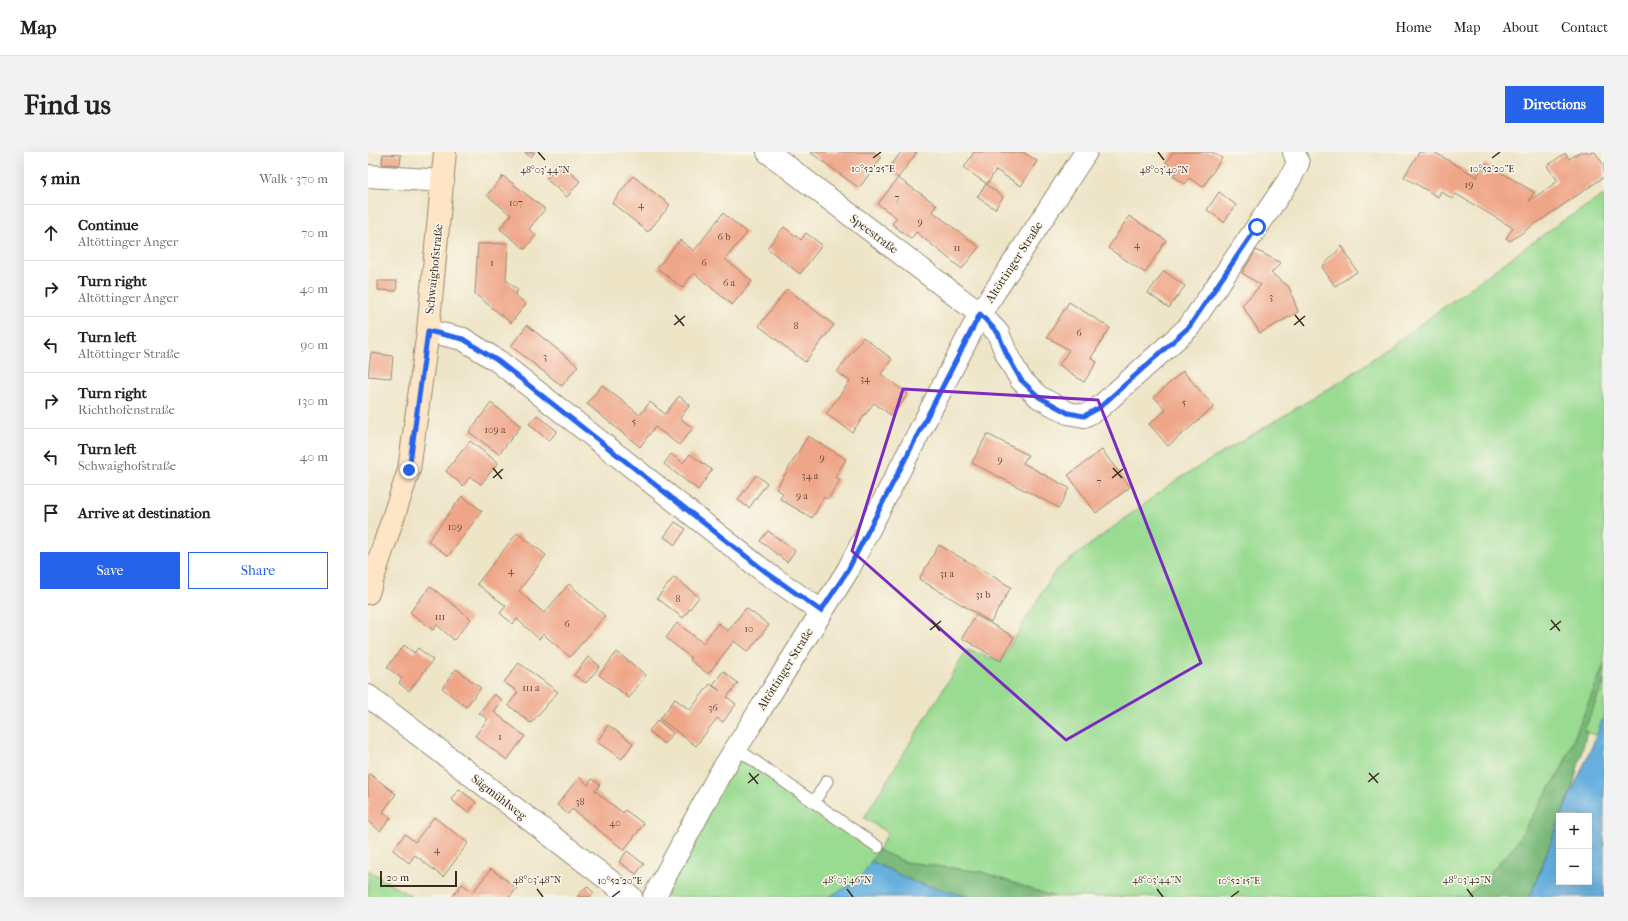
<!DOCTYPE html>
<meta charset="utf-8">
<style>
:root{--surface:#fff;--page:#f2f2f2;--text:#202124;--muted:#757577;--line:#e0e0e0;--accent:#2563eb}
body{margin:0;font-family:"IM FELL French Canon",serif;background:var(--page);color:var(--text)}
.controls{position:absolute;right:12px;bottom:12px;display:grid;overflow:hidden;border-radius:0px;box-shadow:0 4px 16px #0002}
.controls button{width:36px;height:36px;display:grid;place-items:center;padding:0;border:0;border-bottom:1px solid var(--line);background:var(--surface);color:var(--text);font:20px sans-serif}
.scale{position:absolute;left:12px;bottom:10px;width:77px;box-sizing:border-box;padding-left:4px;border:2px solid #3b2a1e;border-top:0;font-size:11px;line-height:14px;white-space:nowrap;color:#3b2a1e;-webkit-text-stroke:3px #fbf7ec;paint-order:stroke}
.stop{position:absolute;width:12px;height:12px;margin:-9px;border:3px solid #2563eb;border-radius:50%;background:#fff}
.stop.end{background:#2563eb;border-color:#fff;box-shadow:0 1px 4px #0008}
.list{margin:0;padding:0;list-style:none}
h2{display:flex;justify-content:space-between;align-items:center;height:52px;margin:0;padding:0 16px;font-size:17px}
h2 small{font-size:13px;font-weight:400;color:var(--muted)}
.list li{display:grid;grid-template-columns:26px 1fr auto;gap:12px;align-items:center;box-sizing:border-box;height:56px;padding:0 16px;border-top:1px solid var(--line)}
.list b{display:block;font-size:15px;white-space:nowrap}
.list p{margin:0;font-size:13px;white-space:nowrap;color:var(--muted)}
.list em{font-size:13px;font-style:normal;color:var(--muted)}
.actions{display:flex;gap:8px;padding:12px 16px}
.actions a{flex:1;padding:9px 0;border:1px solid var(--accent);border-radius:0px;text-align:center;font-size:14px;color:var(--accent)}
.actions .main{background:var(--accent);color:#fff}
.icon{flex:none;width:22px;height:22px;fill:none;stroke:currentColor;stroke-width:2;stroke-linecap:round;stroke-linejoin:round}
.map{position:relative;flex:none;width:1236px;height:745px;overflow:hidden;border-radius:0px}
header{display:flex;align-items:center;gap:24px;box-sizing:border-box;height:56px;padding:0 20px;background:var(--surface);border-bottom:1px solid var(--line)}
header strong{font-size:19px}
nav{display:flex;gap:22px;margin-inline-start:auto;font-size:14px}
.intro{display:flex;align-items:center;justify-content:space-between;box-sizing:border-box;height:96px;padding:0 24px}
h1{margin:0;font-size:28px}
.button{padding:10px 18px;border-radius:0px;background:var(--accent);color:#fff;font-size:14px;font-weight:700}
main{display:flex;gap:24px;padding:0 24px}
aside{flex:1;background:var(--surface);border-radius:0px;box-shadow:0 4px 16px #0002}
.map>svg:first-child{display:block}
.green{fill:#9adb92;stroke:#6a8258}
.forest{fill:#7bbb7c;stroke:#5b724d}
.water{fill:#66afde;stroke:#506c7e}
.building{fill:#efa688}
.lines{fill:none;stroke-linecap:round;stroke-linejoin:round}
.lane-casing{stroke:#948872;stroke-width:13}
.street-casing{stroke:#948872;stroke-width:24}
.secondary-casing{stroke:#948872;stroke-width:24}
.lane{stroke:#fff;stroke-width:11}
.street{stroke:#fff;stroke-width:22}
.secondary{stroke:#fde5c5;stroke-width:22}
.route{stroke:#2563eb;stroke-width:5}
.marked{fill:none;stroke:#7b2cbf;stroke-width:3;stroke-linejoin:round}
.ticks{fill:none;stroke:#3b2a1e;stroke-width:1.5}
.labels{text-anchor:middle;stroke-width:3;stroke-linejoin:round;paint-order:stroke}
.number-label{font-size:10px;fill:#684938}
.street-label{font-size:12px;fill:#3b2a1e;stroke:#fbf7ec}
.ticks-label{font-size:10px;text-anchor:middle;fill:#3b2a1e;stroke:#fbf7ec;stroke-width:3;stroke-linejoin:round;paint-order:stroke}
</style>
<header>
<strong>Map</strong>
<nav><a>Home</a><a>Map</a><a>About</a><a>Contact</a></nav>
</header>
<div class="intro"><h1>Find us</h1><a class="button">Directions</a></div>
<main>
<aside>
<h2>5 min<small>Walk · 370 m</small></h2>
<ul class="list">
<li><svg class="icon" aria-label="ahead" viewBox="0 0 24 24"><path d="M12 20V5M6 11l6-6 6 6"/></svg><div><b>Continue</b><p>Altöttinger Anger</p></div><em>70 m</em></li>
<li><svg class="icon" aria-label="right" viewBox="0 0 24 24"><path d="M7 20v-9h11M14 6l5 5-5 5"/></svg><div><b>Turn right</b><p>Altöttinger Anger</p></div><em>40 m</em></li>
<li><svg class="icon" aria-label="left" viewBox="0 0 24 24"><path d="M17 20v-9H6M10 6l-5 5 5 5"/></svg><div><b>Turn left</b><p>Altöttinger Straße</p></div><em>90 m</em></li>
<li><svg class="icon" aria-label="right" viewBox="0 0 24 24"><path d="M7 20v-9h11M14 6l5 5-5 5"/></svg><div><b>Turn right</b><p>Richthofenstraße</p></div><em>130 m</em></li>
<li><svg class="icon" aria-label="left" viewBox="0 0 24 24"><path d="M17 20v-9H6M10 6l-5 5 5 5"/></svg><div><b>Turn left</b><p>Schwaighofstraße</p></div><em>40 m</em></li>
<li><svg class="icon" aria-label="arrive" viewBox="0 0 24 24"><path d="M6 21V4h12l-3 4 3 4H6"/></svg><div><b>Arrive at destination</b></div></li>
</ul>
<div class="actions"><a class="main">Save</a><a>Share</a></div>
</aside>
<div class="map">
<svg width="1236" height="745" viewBox="0 0 1236 745">
<rect width="100%" height="100%" fill="#fbf7ec"/>
<filter id="ink" filterUnits="userSpaceOnUse"><feTurbulence type="fractalNoise" baseFrequency=".025" numOctaves="2"/><feDisplacementMap in="SourceGraphic" scale="8" xChannelSelector="R" yChannelSelector="G"/><feConvolveMatrix kernelMatrix="1 2 1 2 8 2 1 2 1" color-interpolation-filters="sRGB"/></filter>
<filter id="wash" filterUnits="userSpaceOnUse"><feTurbulence type="fractalNoise" baseFrequency=".012" numOctaves="4" result="noise"/><feDisplacementMap in="SourceGraphic" scale="16" xChannelSelector="R" yChannelSelector="G"/><feGaussianBlur stdDeviation="0.9" result="paint"/><feColorMatrix in="noise" values="0 0 0 0 0 0 0 0 0 0 0 0 0 0 0 0 0 1.4 0 .05"/><feComposite in="paint" operator="in"/></filter>
<g filter="url(#wash)">
<rect width="100%" height="100%" fill="#eee5c7"/>
<!-- green -->
<g class="green">
<polygon points="1236,43 1236,513 1194,616 1145,696 1099,745 686,745 614,720 537,710 510,699 492,727 461,745 297,745 368,596 510,698 520,681 496,666 599,498 633,509 687,419 807,329 977,227 1190,72"/>
<polygon points="1236,529 1236,562 1229,584 1216,579"/>
<polygon points="0,718 44,745 0,745"/>
</g>
<!-- forest -->
<g class="forest">
<polygon points="1236,513 1236,529 1216,579 1219,580 1205,633 1193,664 1191,664 1191,670 1163,742 1159,745 1099,745 1145,696 1194,616"/>
<polygon points="510,698 537,710 614,720 686,745 601,745 546,730 503,709"/>
</g>
<!-- water -->
<g class="water">
<path d="M1236,562V745H1159L1163,742L1191,670V730H1221V664H1193C1207,630 1225,597 1236,562Z"/>
<polygon points="503,709 546,730 601,745 461,745 492,727"/>
</g>
<g id="blocks">
<!-- building -->
<g class="building">
<polygon points="156,0 167,0 163,5"/>
<polygon points="442,0 506,0 513,6 491,36"/>
<polygon points="533,0 549,0 530,26 520,18"/>
<polygon points="606,0 655,0 669,9 653,34 628,18 619,32 596,16"/>
<polygon points="805,0 844,0 854,6 835,35 821,26 817,32 805,24 809,18 798,11"/>
<polygon points="1051,0 1066,0 1109,25 1117,11 1166,40 1161,49 1190,29 1179,14 1197,1 1201,7 1212,0 1227,0 1236,13 1236,25 1142,89 1138,86 1145,76 1088,42 1084,47 1073,39 1070,45 1036,25"/>
<polygon points="15,2 33,3 32,13 14,12"/>
<polygon points="191,11 212,29 199,45 178,27"/>
<polygon points="135,24 177,57 161,77 168,83 157,97 132,77 143,63 119,43"/>
<polygon points="265,24 302,53 280,80 244,51"/>
<polygon points="530,26 569,53 564,59 611,95 594,117 548,80 543,87 524,72 529,66 510,52"/>
<polygon points="618,32 635,45 627,57 609,45"/>
<polygon points="851,40 868,53 856,70 839,58"/>
<polygon points="355,61 379,81 357,107 384,129 364,153 326,121 314,136 289,116 312,88 326,99"/>
<polygon points="761,64 798,88 777,121 740,96"/>
<polygon points="416,75 433,88 438,81 454,93 432,122 399,96"/>
<polygon points="140,91 138,128 150,138 147,143 158,152 143,171 107,142 110,92"/>
<polygon points="974,94 989,120 967,134 954,115"/>
<polygon points="888,98 913,111 903,121 921,135 930,160 892,181 874,153 893,133 874,121"/>
<polygon points="796,119 817,134 801,156 780,141"/>
<polygon points="10,129 29,129 28,139 10,138"/>
<polygon points="419,137 466,173 437,210 391,174"/>
<polygon points="701,150 742,176 723,206 729,210 716,230 691,213 701,198 679,185"/>
<polygon points="159,173 210,214 194,234 143,194"/>
<polygon points="495,185 524,207 513,222 540,242 524,264 506,251 484,280 458,262 482,229 469,220"/>
<polygon points="3,201 25,204 23,226 0,224"/>
<polygon points="815,219 846,255 800,294 781,272 798,258 786,245"/>
<polygon points="234,233 272,263 282,250 297,262 311,244 322,253 312,266 325,276 311,293 287,275 272,295 219,252"/>
<polygon points="123,251 153,274 131,302 101,280"/>
<polygon points="169,263 189,279 181,289 161,272"/>
<polygon points="619,282 660,303 655,311 701,336 691,356 604,311"/>
<polygon points="440,284 478,307 467,325 472,328 460,347 456,345 444,366 412,347 415,341 408,337"/>
<polygon points="102,289 130,311 113,332 102,325 95,334 78,319"/>
<polygon points="734,298 762,335 728,361 700,323"/>
<polygon points="303,302 315,311 322,302 344,318 330,338 296,312"/>
<polygon points="388,323 399,331 381,356 370,348"/>
<polygon points="94,344 114,359 80,404 60,389"/>
<polygon points="307,370 318,377 307,393 296,385"/>
<polygon points="400,379 427,399 419,410 392,389"/>
<polygon points="149,381 178,403 151,439 176,461 201,432 237,464 202,505 175,482 171,487 149,467 145,472 132,461 138,454 109,432"/>
<polygon points="571,393 643,435 623,470 551,427"/>
<polygon points="306,425 331,445 315,466 289,446"/>
<polygon points="62,434 103,467 86,488 69,473 65,478 42,460"/>
<polygon points="378,456 401,473 380,500 366,489 340,522 322,508 323,506 298,486 309,471 335,491 350,471 360,479"/>
<polygon points="608,463 646,485 633,509 594,486"/>
<polygon points="36,493 46,501 50,496 65,508 41,539 31,531 34,527 19,515"/>
<polygon points="249,500 278,523 261,546 231,523"/>
<polygon points="220,505 232,514 218,531 206,523"/>
<polygon points="151,511 190,540 163,571 140,553 150,540 136,530"/>
<polygon points="88,517 113,536 98,555 74,536"/>
<polygon points="355,519 370,531 359,545 368,552 355,570 349,566 328,594 292,567 307,547 322,558 342,532 352,539 345,533"/>
<polygon points="126,542 134,548 126,560 157,584 139,608 107,584 120,567 111,561"/>
<polygon points="290,568 305,581 296,592 281,579"/>
<polygon points="240,573 265,591 254,607 229,590"/>
<polygon points="2,622 28,642 15,660 23,666 12,679 0,669 0,625"/>
<polygon points="211,625 220,633 224,627 232,633 227,639 255,661 257,658 276,672 256,698 204,657 200,662 189,653"/>
<polygon points="91,637 108,650 100,661 83,647"/>
<polygon points="66,665 100,691 75,725 47,703 41,711 25,698 37,682 47,690"/>
<polygon points="259,699 276,712 268,722 251,710"/>
<polygon points="123,717 149,736 142,745 84,745 94,732 105,740"/>
<polygon points="219,734 226,741 222,745 209,745"/>
</g>
</g>
</g>
<g filter="url(#ink)">
<use href="#blocks" fill-opacity="0" stroke="#948872" stroke-width="1"/>
<g class="lines">
<!-- lane casing -->
<g class="lane-casing">
<g id="lane">
<polyline points="368,596 510,695"/>
<polyline points="446,650 459,629"/>
</g>
</g>
<!-- street casing -->
<g class="street-casing">
<g id="street">
<polyline points="400,0 612,162 630,181 639,203 653,228 671,245 700,261 716,264 731,256 821,175 923,25 930,11 926,0"/>
<polyline points="0,24 75,29"/>
<polyline points="60,179 95,187 130,209 397,420 453,459"/>
<polyline points="0,544 263,745"/>
<polyline points="286,745 350,625 480,418 612,162 718,0"/>
</g>
</g>
<!-- secondary casing -->
<g class="secondary-casing">
<polyline id="secondary" points="0,441 41,318 60,179 77,0"/>
</g>
<!-- lane -->
<use href="#lane" class="lane"/>
<!-- street -->
<use href="#street" class="street"/>
<!-- secondary -->
<use href="#secondary" class="secondary"/>
</g>
</g>
<g class="lines" filter="url(#ink)">
<!-- route -->
<polyline class="route" points="41,318 60,179 95,187 130,209 398,420 453,459 480,418 612,162 630,181 639,203 653,228 671,245 700,261 716,264 731,256 821,175 889,75"/>
</g>
<!-- marked area -->
<path class="marked" d="M535,237L730,248L833,511L698,588L484,399Z"/>
<!-- ticks -->
<path class="ticks" d="M170,0L177,8M790,0L796,8M505,6L513,0M1124,6L1132,0M307,163L316,174M927,163L936,174M306,173L317,164M926,173L937,164M125,316L134,327M745,316L754,326M125,326L135,317M744,326L755,317M563,468L572,479M1183,468L1192,479M562,478L573,469M1182,478L1193,469M381,621L390,632M1001,621L1010,631M1000,630L1011,621M380,631L391,622M169,737L175,745M479,737L485,745M789,737L795,745M1099,737L1105,745M244,745L252,739M863,745L871,739"/>
<g class="labels">
<!-- number labels -->
<g class="number-label">
<text x="1101" y="36">19</text>
<text x="529" y="49">7</text>
<text x="148" y="54">107</text>
<text x="273" y="56">4</text>
<text x="552" y="73">9</text>
<text x="356" y="88">6 b</text>
<text x="769" y="96">4</text>
<text x="589" y="99">11</text>
<text x="124" y="114">1</text>
<text x="336" y="114">6</text>
<text x="361" y="134">6 a</text>
<text x="903" y="148">3</text>
<text x="428" y="177">8</text>
<text x="711" y="184">6</text>
<text x="177" y="208">3</text>
<text x="497" y="230">34</text>
<text x="816" y="254">5</text>
<text x="266" y="273">5</text>
<text x="127" y="281">109 a</text>
<text x="454" y="309">9</text>
<text x="632" y="311">9</text>
<text x="442" y="327">34 a</text>
<text x="731" y="333">7</text>
<text x="434" y="347">9 a</text>
<text x="87" y="378">109</text>
<text x="143" y="422">4</text>
<text x="579" y="425">31 a</text>
<text x="615" y="446">31 b</text>
<text x="310" y="450">8</text>
<text x="72" y="468">111</text>
<text x="199" y="475">6</text>
<text x="381" y="480">10</text>
<text x="163" y="539">111 a</text>
<text x="345" y="559">36</text>
<text x="132" y="588">1</text>
<text x="212" y="653">38</text>
<text x="247" y="674">40</text>
<text x="69" y="701">4</text>
</g>
<!-- street labels -->
<g class="street-label">
<text transform="translate(506 82) rotate(37)" y="4">Speestraße</text>
<text transform="translate(646 110) rotate(-57)" y="4">Altöttinger Straße</text>
<text transform="translate(66 117) rotate(-84)" y="4">Schwaighofstraße</text>
<text transform="translate(417 517) rotate(-58)" y="4">Altöttinger Straße</text>
<text transform="translate(131 645) rotate(38)" y="4">Sägmühlweg</text>
</g>
</g>
<g class="ticks-label">
<text x="505" y="20">10°52'25"E</text>
<text x="1124" y="20">10°52'20"E</text>
<text x="796" y="21">48°03'40"N</text>
<text x="177" y="21">48°03'44"N</text>
<text x="169" y="731">48°03'48"N</text>
<text x="479" y="731">48°03'46"N</text>
<text x="789" y="731">48°03'44"N</text>
<text x="1099" y="731">48°03'42"N</text>
<text x="252" y="732">10°52'20"E</text>
<text x="871" y="732">10°52'15"E</text>
</g>
</svg>
<div class="controls">
<button>+</button>
<button>−</button>
</div>
<div class="scale">20 m</div>
<div class="stop" style="left:889px;top:75px"></div>
<div class="stop end" style="left:41px;top:318px"></div>
</div>
</main>
